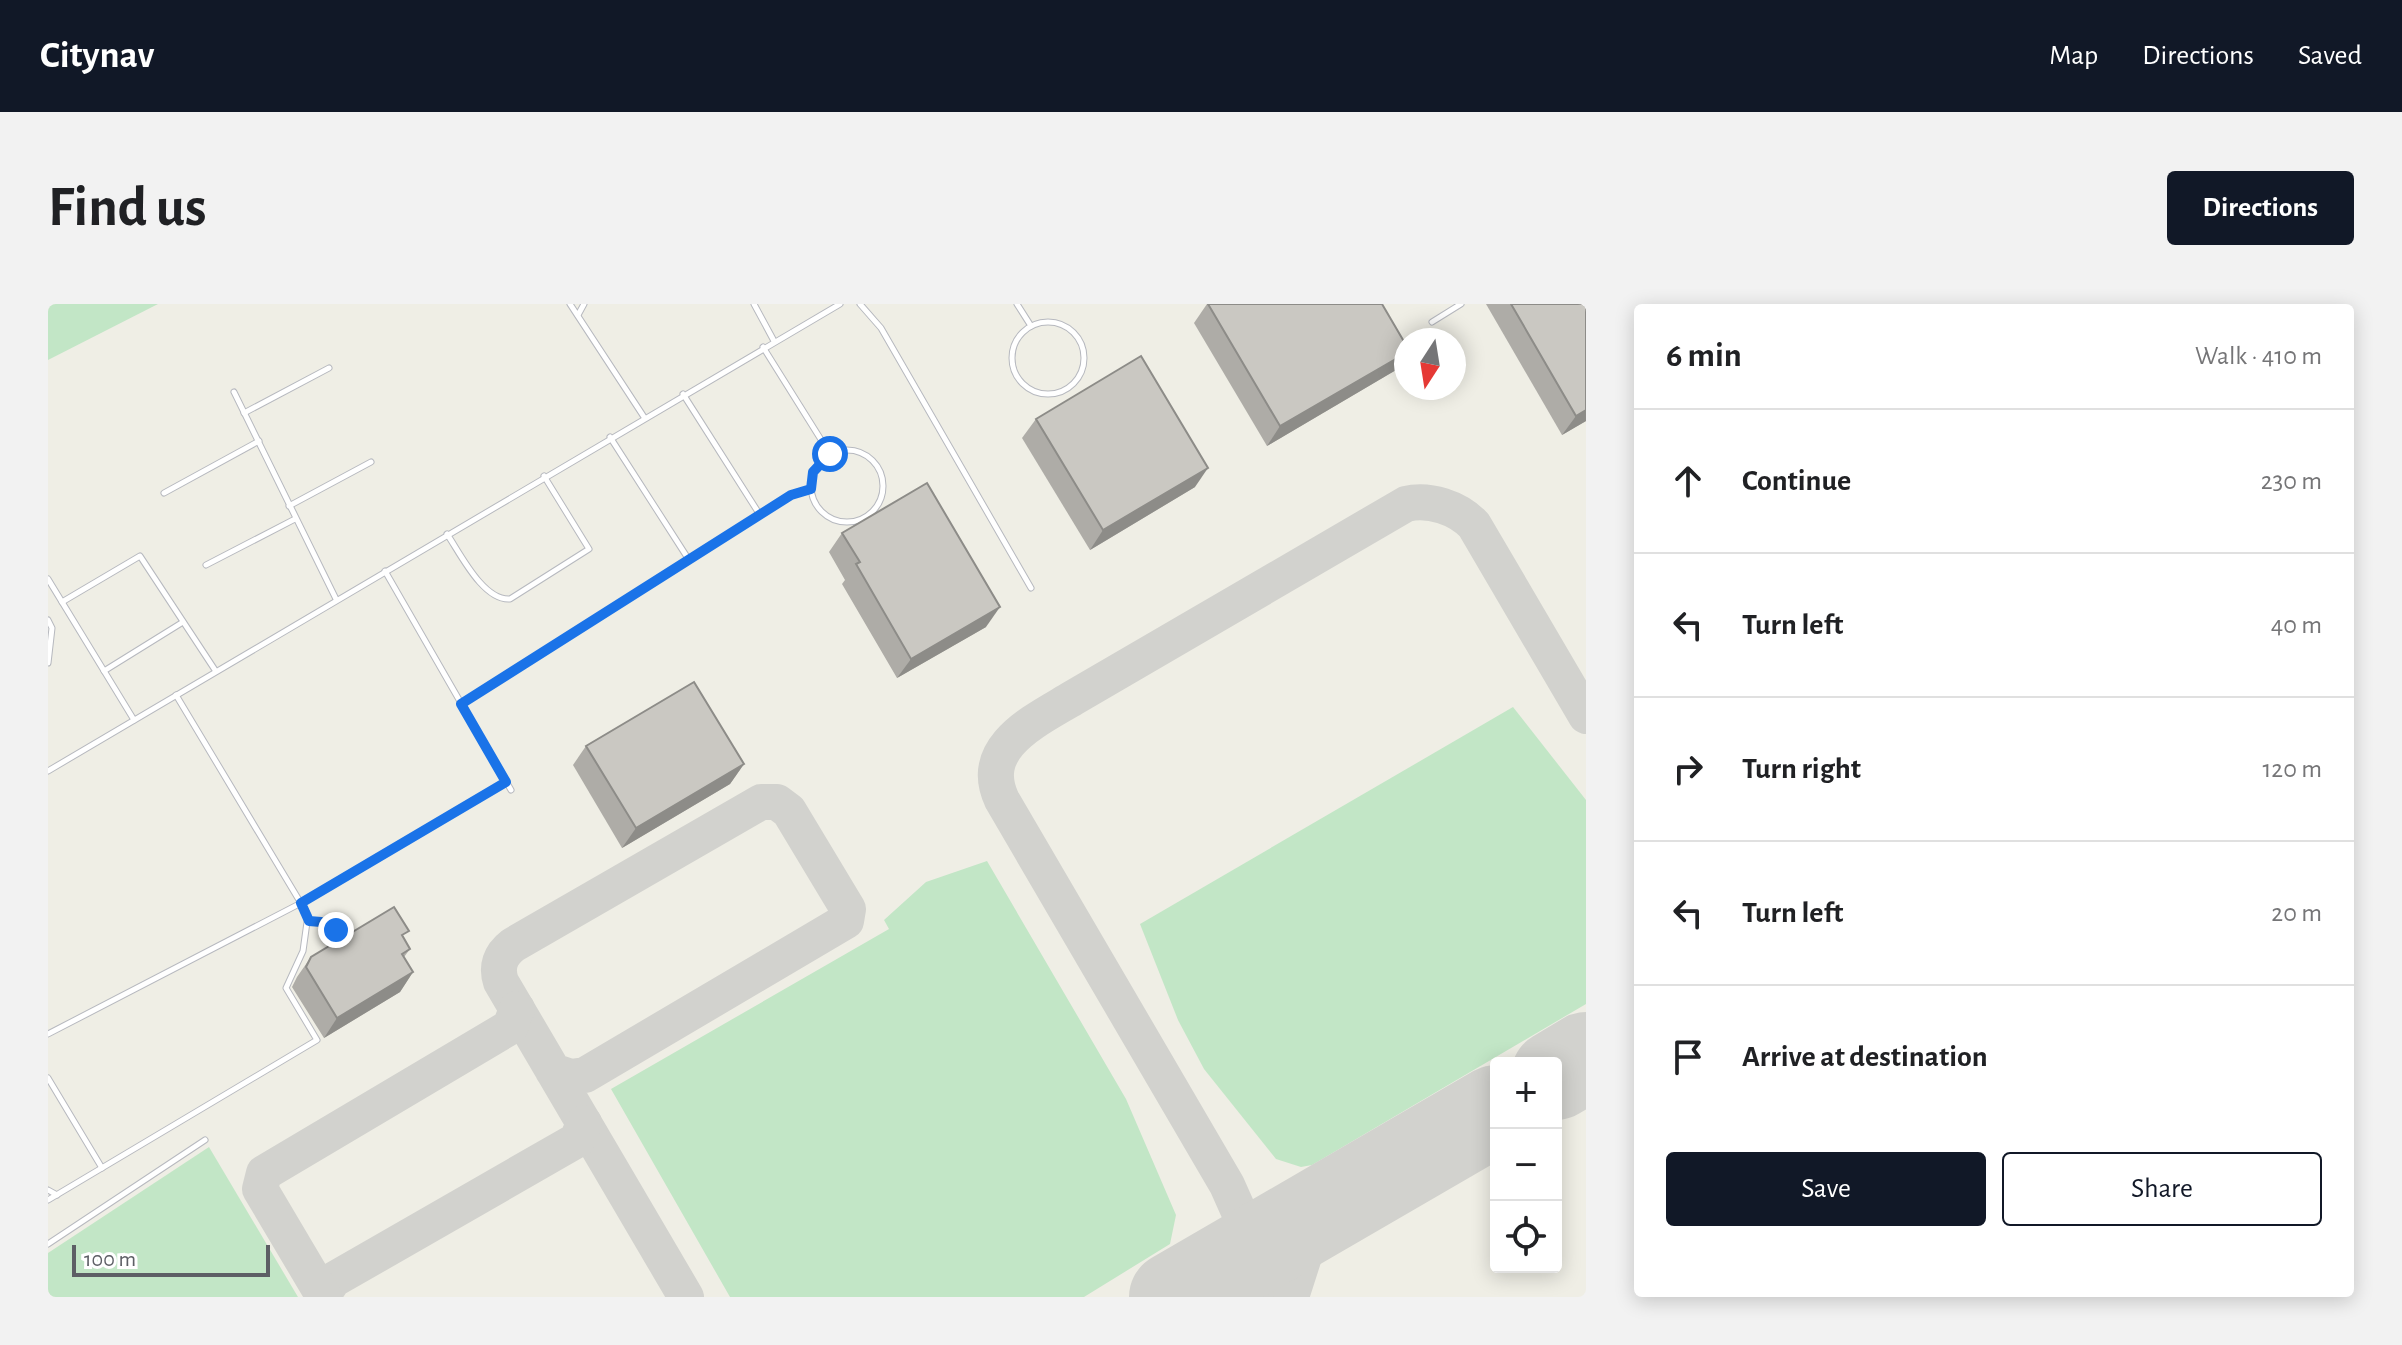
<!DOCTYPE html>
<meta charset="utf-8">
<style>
:root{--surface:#fff;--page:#f2f2f2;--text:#202124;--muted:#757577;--line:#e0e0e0;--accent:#111827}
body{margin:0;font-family:"Alegreya Sans",sans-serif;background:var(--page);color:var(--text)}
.controls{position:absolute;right:24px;bottom:24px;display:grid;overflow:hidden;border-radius:8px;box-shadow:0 4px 20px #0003}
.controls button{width:72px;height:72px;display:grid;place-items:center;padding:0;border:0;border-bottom:2px solid var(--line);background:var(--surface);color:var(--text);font:40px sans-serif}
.compass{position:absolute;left:1346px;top:24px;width:72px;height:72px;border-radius:50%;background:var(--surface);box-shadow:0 4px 20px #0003;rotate:192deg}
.scale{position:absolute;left:24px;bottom:20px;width:198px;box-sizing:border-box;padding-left:8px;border:4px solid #5d5f65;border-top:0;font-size:22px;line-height:28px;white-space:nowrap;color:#5d5f65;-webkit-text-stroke:6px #fff;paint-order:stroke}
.stop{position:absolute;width:24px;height:24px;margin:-18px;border:6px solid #1a73e8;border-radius:50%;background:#fff}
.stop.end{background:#1a73e8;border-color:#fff;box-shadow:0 2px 8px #0008}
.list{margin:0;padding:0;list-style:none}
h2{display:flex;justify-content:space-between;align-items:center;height:104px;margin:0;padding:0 32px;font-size:34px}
h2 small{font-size:26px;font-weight:400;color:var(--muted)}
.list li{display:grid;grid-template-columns:52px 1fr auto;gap:24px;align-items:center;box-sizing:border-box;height:144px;padding:0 32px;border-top:2px solid var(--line)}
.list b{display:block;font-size:30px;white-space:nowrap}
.list em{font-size:26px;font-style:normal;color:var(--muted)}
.actions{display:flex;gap:16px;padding:24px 32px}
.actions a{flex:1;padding:18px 0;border:2px solid var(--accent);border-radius:8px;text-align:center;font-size:28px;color:var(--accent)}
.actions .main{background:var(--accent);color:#fff}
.icon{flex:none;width:44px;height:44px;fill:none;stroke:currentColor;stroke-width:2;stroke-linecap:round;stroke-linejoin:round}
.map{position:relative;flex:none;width:1538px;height:993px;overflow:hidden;border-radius:8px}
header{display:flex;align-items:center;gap:48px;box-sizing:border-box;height:112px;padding:0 40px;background:var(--accent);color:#fff}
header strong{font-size:38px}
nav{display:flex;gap:44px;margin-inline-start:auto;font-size:28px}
.intro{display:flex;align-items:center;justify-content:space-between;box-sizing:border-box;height:192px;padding:0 48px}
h1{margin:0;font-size:56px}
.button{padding:20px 36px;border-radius:8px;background:var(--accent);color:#fff;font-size:28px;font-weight:700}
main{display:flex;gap:48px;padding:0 48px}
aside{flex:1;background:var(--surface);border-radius:8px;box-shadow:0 4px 20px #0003}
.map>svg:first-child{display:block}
.green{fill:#c2e6c6}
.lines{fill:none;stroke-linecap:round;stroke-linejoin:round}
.taxiway{stroke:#d2d2ce;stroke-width:36}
.runway{stroke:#d2d2ce;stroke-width:90}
.lane-casing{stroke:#b7b9bf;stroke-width:7}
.lane{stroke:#fff;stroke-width:5}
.wall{fill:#aeaca7}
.shaded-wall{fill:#8d8c88}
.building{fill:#cac8c2;stroke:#8d8c88;stroke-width:2}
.route{stroke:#1a73e8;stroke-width:10}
</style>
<header>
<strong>Citynav</strong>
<nav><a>Map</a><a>Directions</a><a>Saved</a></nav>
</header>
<div class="intro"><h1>Find us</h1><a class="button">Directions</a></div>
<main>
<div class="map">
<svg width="1538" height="993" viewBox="0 0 1538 993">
<rect width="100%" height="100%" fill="#efeee5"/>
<!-- green -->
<g class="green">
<polygon points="0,0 110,0 0,56"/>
<polygon points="1465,403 1538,496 1538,700 1264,861 1253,863 1228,855 1156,765 1130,716 1092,620"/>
<polygon points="939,557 1078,795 1128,911 1122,940 1036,993 682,993 563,785 841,625 836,616 878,578"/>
<polygon points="161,843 250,993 0,993 0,949"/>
</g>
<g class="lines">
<!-- taxiway -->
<g class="taxiway">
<path d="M505,767L523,773L537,771L798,617L800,605L741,507L729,498H713L465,641C452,651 448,663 453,678L638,993"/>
<polyline points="1138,986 1173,993"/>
<polyline points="275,991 285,976 529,836 536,819"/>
<polyline points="276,993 212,885 216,869 462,723 469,705"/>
<path d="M1218,993L1195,917L1179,881L954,496C929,443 987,417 1025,394L1358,200C1381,194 1410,204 1426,221L1538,412"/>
<polyline points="1243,993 1261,937 1284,901"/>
</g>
<!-- runway -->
<g class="runway">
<polyline points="1508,771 1538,753"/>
<polyline points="1126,993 1448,806"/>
</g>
<!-- lane casing -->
<g class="lane-casing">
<g id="lane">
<polyline points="522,0 596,113"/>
<polyline points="706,0 726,37"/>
<polyline points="812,0 833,24 983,284"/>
<polyline points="969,0 983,22"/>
<polyline points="530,11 536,0"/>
<circle cx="1000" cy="54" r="36"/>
<polyline points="1384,18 1413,0"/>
<polyline points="715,43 782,150"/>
<polyline points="186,88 288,295"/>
<polyline points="635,90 712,211"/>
<polyline points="196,109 281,64"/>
<polyline points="562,133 641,256"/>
<circle cx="799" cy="182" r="36"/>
<polyline points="116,189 211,137"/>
<polyline points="241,202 323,158"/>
<path d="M399,230C412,249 435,297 462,295L541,245L496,172"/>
<polyline points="158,261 247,215"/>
<polyline points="337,267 463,486"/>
<polyline points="0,275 86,416"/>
<polyline points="14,298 92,252 167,366"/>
<polyline points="0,316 4,324 0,359"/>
<polyline points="56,367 135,318"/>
<polyline points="413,400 743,191 763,185"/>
<polyline points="0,467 792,0"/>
<polyline points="261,617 280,620 292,631 291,641"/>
<polyline points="0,730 253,599 458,478"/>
<polyline points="0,774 54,864"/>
<polyline points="0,886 9,891"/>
<polyline points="0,896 269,736 238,684 255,647 260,611 128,391"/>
<polyline points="0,940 157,836"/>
</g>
</g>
<!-- lane -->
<use href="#lane" class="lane"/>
</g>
<!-- wall -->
<g class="wall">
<polygon points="1159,0 1334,0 1348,66 1219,142 1146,19"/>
<polygon points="1438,0 1538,0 1538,117 1514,131"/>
<polygon points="988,115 1147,183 1042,246 974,134"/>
<polygon points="794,229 938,323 849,374 794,280 797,276 781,248"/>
<polygon points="538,442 696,460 682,480 574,544 525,461"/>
<polygon points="356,634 362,645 356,653 365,668 352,688 276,734 244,683 249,673 263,653"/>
</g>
<!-- shaded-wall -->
<g class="shaded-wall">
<polygon points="1358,49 1358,52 1348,66 1219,142 1232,122"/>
<polygon points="1538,106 1538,117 1514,131 1528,112"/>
<polygon points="1160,164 1147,183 1042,246 1055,226"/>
<polygon points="952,303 938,323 849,374 863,355"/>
<polygon points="696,460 682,480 574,544 588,524"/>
<polygon points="365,668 352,688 276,734 289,714"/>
</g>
<!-- building -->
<g class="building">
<polygon points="1160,0 1334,0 1358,41 1358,49 1232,122"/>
<polygon points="1463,0 1538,0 1538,106 1528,112"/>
<polygon points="1093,52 1160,164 1055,226 988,115"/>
<polygon points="879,179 952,303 863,355 808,260 812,258 794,229"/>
<polygon points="646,378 696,460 588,524 538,442"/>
<polygon points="346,603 361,627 354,631 362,645 354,650 365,668 289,714 258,663 263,653"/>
</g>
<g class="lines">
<!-- route -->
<polyline class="route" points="288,626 273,618 261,617 253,599 458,478 413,400 743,191 763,185 765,168 782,150"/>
</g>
</svg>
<div class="controls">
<button>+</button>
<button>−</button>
<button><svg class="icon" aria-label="locate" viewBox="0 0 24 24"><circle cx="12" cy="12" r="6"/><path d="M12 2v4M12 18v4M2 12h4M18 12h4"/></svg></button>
</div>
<svg class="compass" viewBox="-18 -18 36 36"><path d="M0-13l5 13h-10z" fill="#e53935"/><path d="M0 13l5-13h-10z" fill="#757577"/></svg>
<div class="scale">100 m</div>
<div class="stop" style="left:782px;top:150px"></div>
<div class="stop end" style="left:288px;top:626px"></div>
</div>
<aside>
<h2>6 min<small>Walk · 410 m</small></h2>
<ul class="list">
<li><svg class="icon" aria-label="ahead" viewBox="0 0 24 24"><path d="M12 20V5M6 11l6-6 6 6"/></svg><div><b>Continue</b></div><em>230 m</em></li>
<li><svg class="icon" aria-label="left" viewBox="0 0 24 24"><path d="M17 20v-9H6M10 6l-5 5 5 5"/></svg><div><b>Turn left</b></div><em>40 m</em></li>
<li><svg class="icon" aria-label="right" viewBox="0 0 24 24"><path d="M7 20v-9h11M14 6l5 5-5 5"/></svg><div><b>Turn right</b></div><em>120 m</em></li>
<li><svg class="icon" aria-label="left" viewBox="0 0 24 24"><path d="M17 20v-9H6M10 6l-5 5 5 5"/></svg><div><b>Turn left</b></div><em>20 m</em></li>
<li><svg class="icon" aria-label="arrive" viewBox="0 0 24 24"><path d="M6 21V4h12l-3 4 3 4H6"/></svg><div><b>Arrive at destination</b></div></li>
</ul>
<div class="actions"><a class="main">Save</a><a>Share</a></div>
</aside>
</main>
